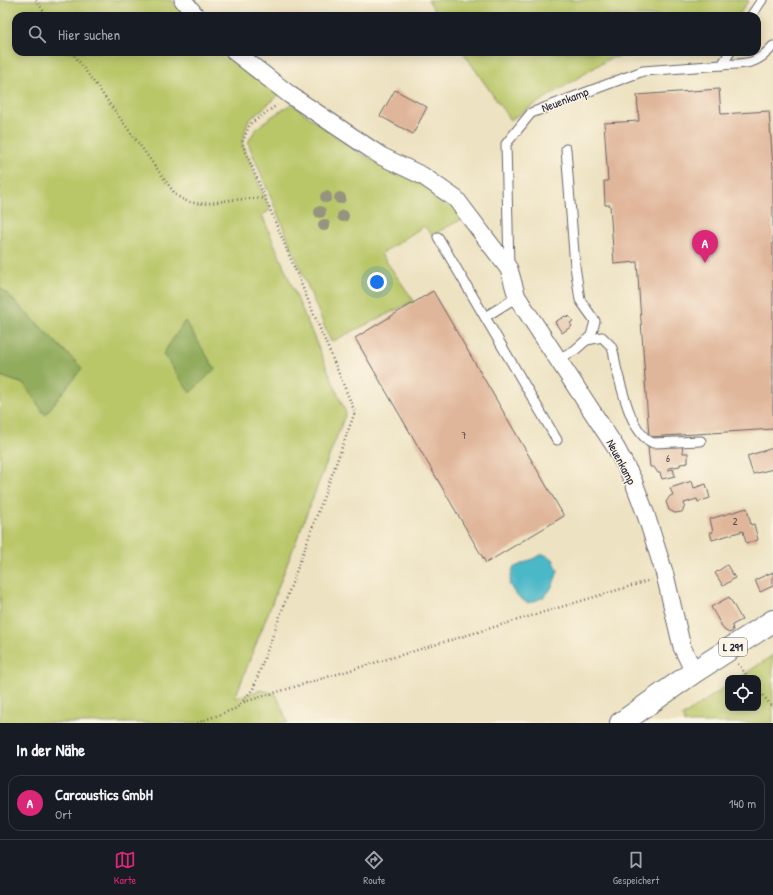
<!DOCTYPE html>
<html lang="de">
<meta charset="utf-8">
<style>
:root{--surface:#171b24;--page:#20242c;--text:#f1f3f6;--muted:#9ea1a6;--line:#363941;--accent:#db2777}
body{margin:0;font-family:"Patrick Hand",sans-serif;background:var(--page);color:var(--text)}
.controls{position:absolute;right:12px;bottom:12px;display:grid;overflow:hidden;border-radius:8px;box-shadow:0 2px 10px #0003}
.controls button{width:36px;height:36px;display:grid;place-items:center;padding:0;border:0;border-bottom:1px solid var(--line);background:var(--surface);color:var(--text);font:20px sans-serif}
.you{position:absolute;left:377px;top:282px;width:14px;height:14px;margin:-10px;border:3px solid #fff;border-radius:50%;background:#1a73e8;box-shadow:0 0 0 6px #1a73e833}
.badge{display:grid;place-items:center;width:26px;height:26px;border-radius:50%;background:var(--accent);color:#fff;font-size:13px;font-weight:700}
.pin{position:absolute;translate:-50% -33px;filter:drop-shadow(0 1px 2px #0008)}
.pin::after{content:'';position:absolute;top:21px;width:14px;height:12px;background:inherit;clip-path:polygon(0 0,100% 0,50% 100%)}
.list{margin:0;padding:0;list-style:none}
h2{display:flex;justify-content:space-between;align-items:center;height:52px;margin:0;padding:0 16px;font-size:17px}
h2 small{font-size:13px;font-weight:400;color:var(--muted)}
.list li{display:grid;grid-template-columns:26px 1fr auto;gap:12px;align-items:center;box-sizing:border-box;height:56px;margin:0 8px 8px;padding:0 8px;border:1px solid var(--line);border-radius:12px}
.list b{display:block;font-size:15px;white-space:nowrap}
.list p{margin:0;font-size:13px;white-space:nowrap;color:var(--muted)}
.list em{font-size:13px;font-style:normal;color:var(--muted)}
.icon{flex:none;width:22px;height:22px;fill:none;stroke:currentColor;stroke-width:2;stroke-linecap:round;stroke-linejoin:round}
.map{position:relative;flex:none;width:773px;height:723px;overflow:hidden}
.search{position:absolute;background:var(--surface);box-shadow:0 2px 10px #0003;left:12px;right:12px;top:12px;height:44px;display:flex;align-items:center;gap:10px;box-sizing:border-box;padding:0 14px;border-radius:12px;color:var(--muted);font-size:15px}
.sheet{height:116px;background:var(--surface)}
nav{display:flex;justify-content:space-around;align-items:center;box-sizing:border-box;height:56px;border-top:1px solid var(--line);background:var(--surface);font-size:11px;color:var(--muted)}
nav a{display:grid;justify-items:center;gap:2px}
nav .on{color:var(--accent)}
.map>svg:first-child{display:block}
.green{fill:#b9c769;stroke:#6e7452}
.forest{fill:#92ac5d;stroke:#5a674c}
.water{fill:#4cb8c8;stroke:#376d82}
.building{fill:#e0b69a}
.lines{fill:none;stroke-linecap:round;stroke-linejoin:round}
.lane-casing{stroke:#69656a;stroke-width:11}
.street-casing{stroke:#69656a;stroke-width:19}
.primary-casing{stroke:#69656a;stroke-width:24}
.path{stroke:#69656a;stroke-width:2.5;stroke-dasharray:1 3;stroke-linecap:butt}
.lane{stroke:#fff;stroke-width:9}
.street{stroke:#fff;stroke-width:17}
.primary{stroke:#fff;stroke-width:22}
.tree{fill:#96947f}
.labels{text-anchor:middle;stroke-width:3;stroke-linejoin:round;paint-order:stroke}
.number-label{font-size:10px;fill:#524753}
.shield{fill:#fcf5e5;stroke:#63616e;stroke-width:1}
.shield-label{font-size:11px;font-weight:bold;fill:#22223b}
.street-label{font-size:12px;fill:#22223b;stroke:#fcf5e5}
</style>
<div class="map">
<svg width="773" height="723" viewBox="0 0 773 723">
<rect width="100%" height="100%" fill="#fcf5e5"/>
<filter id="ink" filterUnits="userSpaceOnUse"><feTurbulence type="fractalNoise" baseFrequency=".025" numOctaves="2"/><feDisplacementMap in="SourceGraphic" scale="8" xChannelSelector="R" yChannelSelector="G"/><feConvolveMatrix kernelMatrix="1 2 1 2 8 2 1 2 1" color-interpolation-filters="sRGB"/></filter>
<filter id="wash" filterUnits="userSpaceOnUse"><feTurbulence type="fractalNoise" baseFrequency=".012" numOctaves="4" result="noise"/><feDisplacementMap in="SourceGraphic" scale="16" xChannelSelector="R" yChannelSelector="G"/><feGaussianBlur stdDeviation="0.9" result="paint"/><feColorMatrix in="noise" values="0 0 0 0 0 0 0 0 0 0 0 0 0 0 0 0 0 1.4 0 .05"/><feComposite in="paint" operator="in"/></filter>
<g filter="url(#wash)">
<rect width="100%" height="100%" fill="#ede2c1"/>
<!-- green -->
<g class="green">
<polygon points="0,0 172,0 186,16 16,16 16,52 223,52 279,95 248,121 242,143 270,210 262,215 346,413 235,698 261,690 276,694 288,723 0,723 0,376 24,384 82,368 0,287"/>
<polygon points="428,0 749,0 738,16 438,16"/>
<polygon points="463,52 659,52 610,58 510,120"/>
<path d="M292,104L334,136L361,154L444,195L464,218L432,235L424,226L381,254L414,301L331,342L248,143C255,124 275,115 292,104Z"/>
<polygon points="773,655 773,723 684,723 683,716 728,685 728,708 758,708 758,678 739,678"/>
</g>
<!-- forest -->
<g class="forest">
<polygon points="0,287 82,368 45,415 24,384 0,376"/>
<polygon points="185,321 215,369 190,393 163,354"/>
</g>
<!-- water -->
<path class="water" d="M543,554L553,559L558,571C551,591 549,598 527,603L516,595L509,584L513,568Z"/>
<g id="blocks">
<!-- building -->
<g class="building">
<polygon points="719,89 721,114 769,111 773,167 773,429 649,437 637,262 614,264 610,205 605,205 604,181 608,181 604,123 639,121 637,95"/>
<polygon points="395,90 427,107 413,134 380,116"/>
<polygon points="433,291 564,516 486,563 355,338"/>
<polygon points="565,316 567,318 569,316 573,321 570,323 572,326 562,333 555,322"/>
<polygon points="682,445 683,453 688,453 688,463 680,464 680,466 668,468 668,470 673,469 675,476 662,479 660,473 658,473 654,467 650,467 648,447"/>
<polygon points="773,448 773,469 753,474 747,456"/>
<polygon points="692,481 694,488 706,484 710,498 698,502 697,499 684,503 685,506 682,512 675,513 669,510 666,502 670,496 673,495 670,488"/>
<polygon points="747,508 751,525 754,524 758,540 746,543 743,531 712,540 710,532 713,532 710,519"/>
<polygon points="727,565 735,578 723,586 715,573"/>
<polygon points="773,572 773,586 760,592 755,580"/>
<polygon points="729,597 742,620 732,625 733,631 729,633 724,630 711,607"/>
</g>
</g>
</g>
<g filter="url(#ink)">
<use href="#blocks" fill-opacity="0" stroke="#69656a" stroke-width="1"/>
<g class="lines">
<!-- lane casing -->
<g class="lane-casing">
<g id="lane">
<polyline points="751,16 762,0"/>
<path d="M722,65C747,63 755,66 773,46"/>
<polyline points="438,237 557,440"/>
<polyline points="509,266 506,144 531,113 643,71 722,65 730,52"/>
<polyline points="485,317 517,297"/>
<path d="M587,340L602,337C605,340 608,343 611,346C614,351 615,361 616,367C622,389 631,434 653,443L701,441"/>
<polyline points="558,359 575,350 591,336 595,321 580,300 575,266 566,149"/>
</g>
</g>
<!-- street casing -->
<g class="street-casing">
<g id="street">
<polyline points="183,0 196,16"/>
<polyline points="235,52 290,95 381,156 423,176 456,199 509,269 517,297 616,448 633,480 646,515 665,575 682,647 694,672"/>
</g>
</g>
<!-- primary casing -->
<g class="primary-casing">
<polyline id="primary" points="621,723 694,672 773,621"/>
</g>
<!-- path -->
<g class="path">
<polyline points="36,0 47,16"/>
<path d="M72,52L176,195C193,208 210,203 230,200C241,199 253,199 265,198"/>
<polyline points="738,664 749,678"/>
<polyline points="758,689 773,708"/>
<polyline points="244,702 651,580"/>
<polyline points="197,723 237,708 253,689 355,412 242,143 250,124 277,105"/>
</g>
<!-- lane -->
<use href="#lane" class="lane"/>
<!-- street -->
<use href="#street" class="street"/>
<!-- primary -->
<use href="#primary" class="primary"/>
</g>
<!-- trees -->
<g class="tree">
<circle cx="326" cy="197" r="6"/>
<circle cx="340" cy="198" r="6"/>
<circle cx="320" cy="212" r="6"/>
<circle cx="343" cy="216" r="6"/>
<circle cx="324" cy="225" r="6"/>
</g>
</g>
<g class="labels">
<!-- number labels -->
<g class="number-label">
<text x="464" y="439">7</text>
<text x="668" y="462">6</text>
<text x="735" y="525">2</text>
</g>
<!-- shield labels -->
<rect class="shield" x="719" y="638" width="28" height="18" rx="3"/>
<g class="shield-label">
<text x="733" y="651">L 291</text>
</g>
<!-- street labels -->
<g class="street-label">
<text transform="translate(565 100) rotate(-21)" y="4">Neuenkamp</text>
<text transform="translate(621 462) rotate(62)" y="4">Neuenkamp</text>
</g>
</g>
</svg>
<div class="controls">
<button><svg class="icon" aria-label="locate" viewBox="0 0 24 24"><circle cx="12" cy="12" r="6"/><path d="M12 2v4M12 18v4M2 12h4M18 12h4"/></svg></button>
</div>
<div class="you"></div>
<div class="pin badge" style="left:705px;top:263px">A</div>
<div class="search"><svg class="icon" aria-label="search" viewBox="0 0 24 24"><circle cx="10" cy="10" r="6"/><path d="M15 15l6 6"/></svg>Hier suchen</div>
</div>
<section class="sheet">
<h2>In der Nähe<small></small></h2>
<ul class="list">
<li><span class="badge">A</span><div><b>Carcoustics GmbH</b><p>Ort</p></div><em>140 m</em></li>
</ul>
</section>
<nav>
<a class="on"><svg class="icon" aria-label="map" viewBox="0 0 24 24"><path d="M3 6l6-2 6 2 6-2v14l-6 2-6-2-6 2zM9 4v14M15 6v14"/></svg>Karte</a>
<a><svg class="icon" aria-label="directions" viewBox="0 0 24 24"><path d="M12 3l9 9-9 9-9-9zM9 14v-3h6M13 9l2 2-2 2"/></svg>Route</a>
<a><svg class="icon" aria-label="saved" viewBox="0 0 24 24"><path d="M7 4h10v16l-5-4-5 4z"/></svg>Gespeichert</a>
</nav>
